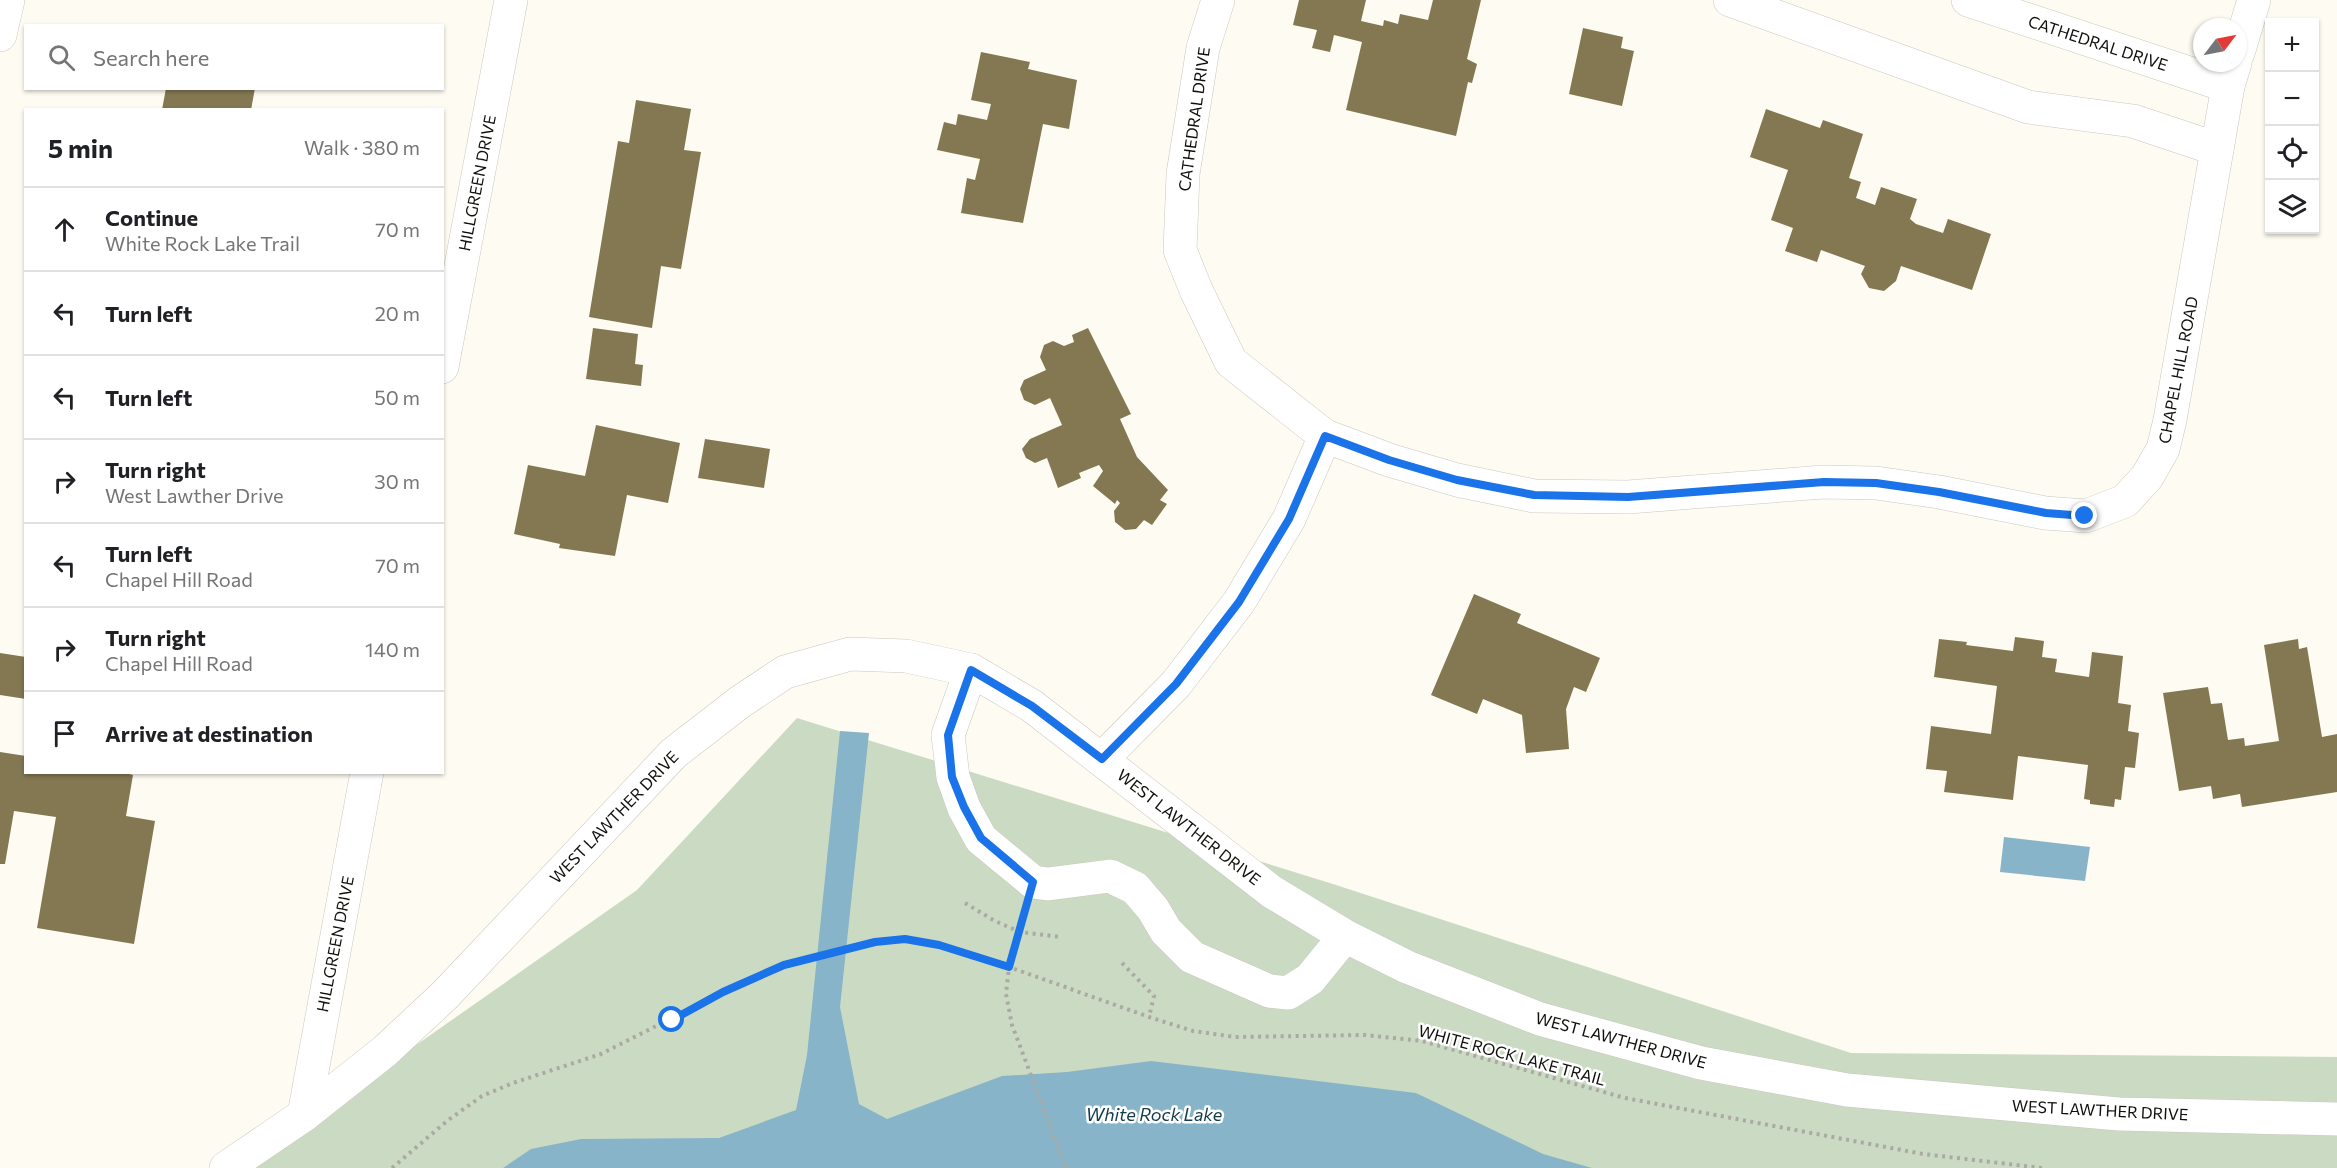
<!DOCTYPE html>
<meta charset="utf-8">
<style>
:root{--surface:#fff;--page:#f6f6f6;--text:#202124;--muted:#757577;--line:#e0e0e0}
body{margin:0;font-family:Commissioner,sans-serif;background:var(--page);color:var(--text)}
.controls{position:absolute;right:18px;top:18px;display:grid;overflow:hidden;border-radius:0px;box-shadow:0 2px 4px #0004}
.controls button{width:54px;height:54px;display:grid;place-items:center;padding:0;border:0;border-bottom:2px solid var(--line);background:var(--surface);color:var(--text);font:30px sans-serif}
.compass{position:absolute;left:2193px;top:18px;width:54px;height:54px;border-radius:50%;background:var(--surface);box-shadow:0 2px 4px #0004;rotate:58deg}
.stop{position:absolute;width:18px;height:18px;margin:-14px;border:4px solid #1a73e8;border-radius:50%;background:#fff}
.stop.end{background:#1a73e8;border-color:#fff;box-shadow:0 2px 6px #0008}
.list{margin:0;padding:0;list-style:none}
h2{display:flex;justify-content:space-between;align-items:center;height:78px;margin:0;padding:0 24px;font-size:26px}
h2 small{font-size:20px;font-weight:400;color:var(--muted)}
.list li{display:grid;grid-template-columns:39px 1fr auto;gap:18px;align-items:center;box-sizing:border-box;height:84px;padding:0 24px;border-top:2px solid var(--line)}
.list b{display:block;font-size:22px;white-space:nowrap}
.list p{margin:0;font-size:20px;white-space:nowrap;color:var(--muted)}
.list em{font-size:20px;font-style:normal;color:var(--muted)}
.icon{flex:none;width:33px;height:33px;fill:none;stroke:currentColor;stroke-width:2;stroke-linecap:round;stroke-linejoin:round}
.map{position:relative;flex:none;width:2337px;height:1168px;overflow:hidden}
.search{position:absolute;background:var(--surface);box-shadow:0 2px 4px #0004;left:24px;top:24px;width:420px;height:66px;display:flex;align-items:center;gap:15px;box-sizing:border-box;padding:0 21px;border-radius:0px;color:var(--muted);font-size:22px}
.panel{position:absolute;background:var(--surface);box-shadow:0 2px 4px #0004;left:24px;top:108px;width:420px;height:666px;border-radius:0px}
.map>svg:first-child{display:block}
.green{fill:#cbdbc3}
.water{fill:#87b4c8}
.building{fill:#837852}
.lines{fill:none;stroke-linecap:round;stroke-linejoin:round}
.minor-casing{stroke:#cac7be;stroke-width:34}
.path{stroke:#aba9a2;stroke-width:4;stroke-dasharray:3 4.5;stroke-linecap:butt}
.minor{stroke:#fff;stroke-width:33}
.route{stroke:#1a73e8;stroke-width:8}
.labels{text-anchor:middle;stroke-width:5;stroke-linejoin:round;paint-order:stroke}
.street-label{font-size:16px;fill:#100f0c;stroke:#fff}
.water-label{font-size:18px;font-style:italic;fill:#143c4b;stroke:#fff}
</style>
<div class="map">
<svg width="2337" height="1168" viewBox="0 0 2337 1168">
<rect width="100%" height="100%" fill="#fefcf2"/>
<!-- green -->
<polygon class="green" points="797,718 1333,884 1851,1053 2337,1057 2337,1168 241,1168 637,890"/>
<!-- water -->
<g class="water">
<polygon points="840,731 869,733 840,1007 859,1104 887,1119 1002,1076 1067,1072 1151,1061 1416,1093 1543,1154 1592,1168 503,1168 531,1149 581,1139 719,1138 796,1110 807,1055"/>
<polygon points="2004,837 2090,847 2085,881 2000,872"/>
</g>
<!-- building -->
<g class="building">
<polygon points="1299,0 1366,0 1361,21 1383,26 1384,20 1398,24 1400,14 1428,20 1433,0 1481,0 1467,59 1477,64 1472,83 1468,82 1456,136 1346,110 1362,42 1334,35 1330,52 1312,48 1317,30 1293,25"/>
<polygon points="1583,28 1623,37 1621,48 1634,51 1622,106 1569,94"/>
<polygon points="981,52 1030,62 1028,69 1077,80 1069,129 1043,124 1023,223 961,213 967,178 975,180 980,159 937,150 944,122 956,125 958,114 987,120 991,104 971,100"/>
<polygon points="166,88 255,88 251,110 162,110"/>
<polygon points="636,100 691,109 684,150 701,152 681,269 661,266 652,328 589,317 618,141 629,143"/>
<polygon points="1766,109 1820,128 1823,120 1863,134 1849,178 1861,182 1856,198 1875,205 1881,187 1917,199 1910,219 1916,224 1943,233 1948,219 1991,234 1972,290 1901,266 1896,281 1884,291 1869,288 1861,274 1865,266 1821,250 1817,262 1785,251 1793,228 1771,220 1788,170 1750,157"/>
<polygon points="593,328 638,334 635,364 643,365 641,386 586,379"/>
<polygon points="1088,328 1131,414 1120,419 1137,457 1168,490 1160,500 1167,504 1152,525 1144,520 1136,529 1125,530 1115,522 1114,511 1120,503 1117,500 1115,504 1093,486 1103,471 1099,465 1079,473 1081,478 1058,488 1047,458 1035,463 1026,458 1022,449 1030,439 1062,425 1050,398 1035,405 1024,400 1020,389 1024,380 1046,370 1040,357 1044,345 1053,341 1064,346 1074,342 1072,335"/>
<polygon points="596,425 680,443 668,503 627,495 615,556 559,548 560,544 514,534 528,465 585,476"/>
<polygon points="705,439 770,449 764,488 698,478"/>
<polygon points="1474,594 1521,614 1517,623 1600,658 1586,692 1574,687 1566,709 1569,749 1526,753 1522,715 1483,699 1477,714 1431,695"/>
<polygon points="2015,637 2044,641 2042,657 2057,659 2055,672 2089,677 2092,652 2123,656 2118,703 2131,705 2128,731 2139,733 2135,768 2125,767 2121,800 2115,799 2114,807 2090,804 2090,800 2084,799 2088,765 2018,756 2013,800 1944,792 1947,771 1926,769 1931,726 1991,734 1997,686 1934,677 1939,639 1967,642 1966,645 2013,651"/>
<polygon points="2298,639 2299,649 2307,647 2322,737 2337,734 2337,792 2242,807 2240,794 2213,799 2211,786 2179,791 2163,693 2208,687 2211,704 2222,703 2228,740 2244,738 2245,746 2279,741 2264,645"/>
<polygon points="0,653 26,657 26,699 0,695"/>
<polygon points="0,752 26,756 26,772 121,772 133,775 126,816 155,821 134,944 37,928 56,817 14,811 5,864 0,864"/>
</g>
<g class="lines">
<!-- minor casing -->
<g class="minor-casing">
<g id="minor">
<polyline points="1218,0 1203,48 1183,174 1180,250 1196,290 1231,362 1325,436 1389,460 1457,480 1534,496 1628,497 1824,482 1876,483 1939,492 2045,513 2086,516 2125,501 2147,477 2163,449 2170,420 2228,86 2235,63"/>
<polyline points="1730,0 2028,107 2133,121 2217,149"/>
<polyline points="1968,0 2228,86"/>
<polyline points="0,35 8,0"/>
<polyline points="2238,53 2254,0"/>
<polyline points="442,367 511,0"/>
<polyline points="971,670 948,735 953,777 964,808 981,839 1033,882 1048,884 1110,876 1135,888 1153,909 1166,931 1192,957 1269,991 1288,993 1310,979 1345,936"/>
<polyline points="1102,759 1176,684 1239,602 1289,519 1325,436"/>
<polyline points="304,1115 367,772"/>
<polyline points="226,1168 304,1115 385,1051 445,995 674,753 740,702 785,672 850,654 906,656 971,670 1032,706 1272,892 1345,936 1407,967 1540,1019 1701,1063 1847,1090 2119,1114 2337,1119"/>
</g>
</g>
<!-- path -->
<g class="path">
<polyline points="965,903 995,921 1020,932 1061,937"/>
<polyline points="1024,914 1009,967 1006,994 1012,1025 1066,1168"/>
<polyline points="1122,963 1154,996 1149,1017"/>
<polyline points="392,1168 447,1121 482,1096 513,1083 601,1054 723,992 784,965 875,942 905,939 939,945 1009,967 1149,1017 1193,1031 1235,1037 1365,1035 1422,1041 1625,1098 1923,1154 2042,1168"/>
</g>
<!-- minor -->
<use href="#minor" class="minor"/>
</g>
<g class="lines">
<!-- route -->
<polyline class="route" points="672,1020 723,992 784,965 875,942 905,939 939,945 1009,967 1033,882 981,838 964,807 952,777 948,735 971,670 1032,706 1102,759 1176,684 1239,602 1289,519 1325,436 1389,460 1457,480 1534,495 1628,497 1824,482 1876,483 1939,492 2046,513 2085,516"/>
</g>
<g class="labels">
<!-- street labels -->
<g class="street-label">
<text transform="translate(2098 43) rotate(18)" y="6">CATHEDRAL DRIVE</text>
<text transform="translate(1194 119) rotate(-82)" y="6">CATHEDRAL DRIVE</text>
<text transform="translate(477 183) rotate(-79)" y="6">HILLGREEN DRIVE</text>
<text transform="translate(2178 370) rotate(-79)" y="6">CHAPEL HILL ROAD</text>
<text transform="translate(614 817) rotate(-46)" y="6">WEST LAWTHER DRIVE</text>
<text transform="translate(1189 827) rotate(38)" y="6">WEST LAWTHER DRIVE</text>
<text transform="translate(335 944) rotate(-79)" y="6">HILLGREEN DRIVE</text>
<text transform="translate(1621 1040) rotate(15)" y="6">WEST LAWTHER DRIVE</text>
<text transform="translate(1512 1055) rotate(15)" y="6">WHITE ROCK LAKE TRAIL</text>
<text transform="translate(2100 1110) rotate(3)" y="6">WEST LAWTHER DRIVE</text>
</g>
<!-- water labels -->
<g class="water-label">
<text x="1154" y="1121">White Rock Lake</text>
</g>
</g>
</svg>
<div class="controls">
<button>+</button>
<button>−</button>
<button><svg class="icon" aria-label="locate" viewBox="0 0 24 24"><circle cx="12" cy="12" r="6"/><path d="M12 2v4M12 18v4M2 12h4M18 12h4"/></svg></button>
<button><svg class="icon" aria-label="layers" viewBox="0 0 24 24"><path d="M12 4l9 5-9 5-9-5zM3 14l9 5 9-5"/></svg></button>
</div>
<svg class="compass" viewBox="-18 -18 36 36"><path d="M0-13l5 13h-10z" fill="#e53935"/><path d="M0 13l5-13h-10z" fill="#757577"/></svg>
<div class="stop" style="left:672px;top:1020px"></div>
<div class="stop end" style="left:2085px;top:516px"></div>
<div class="search"><svg class="icon" aria-label="search" viewBox="0 0 24 24"><circle cx="10" cy="10" r="6"/><path d="M15 15l6 6"/></svg>Search here</div>
<section class="panel">
<h2>5 min<small>Walk · 380 m</small></h2>
<ul class="list">
<li><svg class="icon" aria-label="ahead" viewBox="0 0 24 24"><path d="M12 20V5M6 11l6-6 6 6"/></svg><div><b>Continue</b><p>White Rock Lake Trail</p></div><em>70 m</em></li>
<li><svg class="icon" aria-label="left" viewBox="0 0 24 24"><path d="M17 20v-9H6M10 6l-5 5 5 5"/></svg><div><b>Turn left</b></div><em>20 m</em></li>
<li><svg class="icon" aria-label="left" viewBox="0 0 24 24"><path d="M17 20v-9H6M10 6l-5 5 5 5"/></svg><div><b>Turn left</b></div><em>50 m</em></li>
<li><svg class="icon" aria-label="right" viewBox="0 0 24 24"><path d="M7 20v-9h11M14 6l5 5-5 5"/></svg><div><b>Turn right</b><p>West Lawther Drive</p></div><em>30 m</em></li>
<li><svg class="icon" aria-label="left" viewBox="0 0 24 24"><path d="M17 20v-9H6M10 6l-5 5 5 5"/></svg><div><b>Turn left</b><p>Chapel Hill Road</p></div><em>70 m</em></li>
<li><svg class="icon" aria-label="right" viewBox="0 0 24 24"><path d="M7 20v-9h11M14 6l5 5-5 5"/></svg><div><b>Turn right</b><p>Chapel Hill Road</p></div><em>140 m</em></li>
<li><svg class="icon" aria-label="arrive" viewBox="0 0 24 24"><path d="M6 21V4h12l-3 4 3 4H6"/></svg><div><b>Arrive at destination</b></div></li>
</ul>
</section>
</div>
